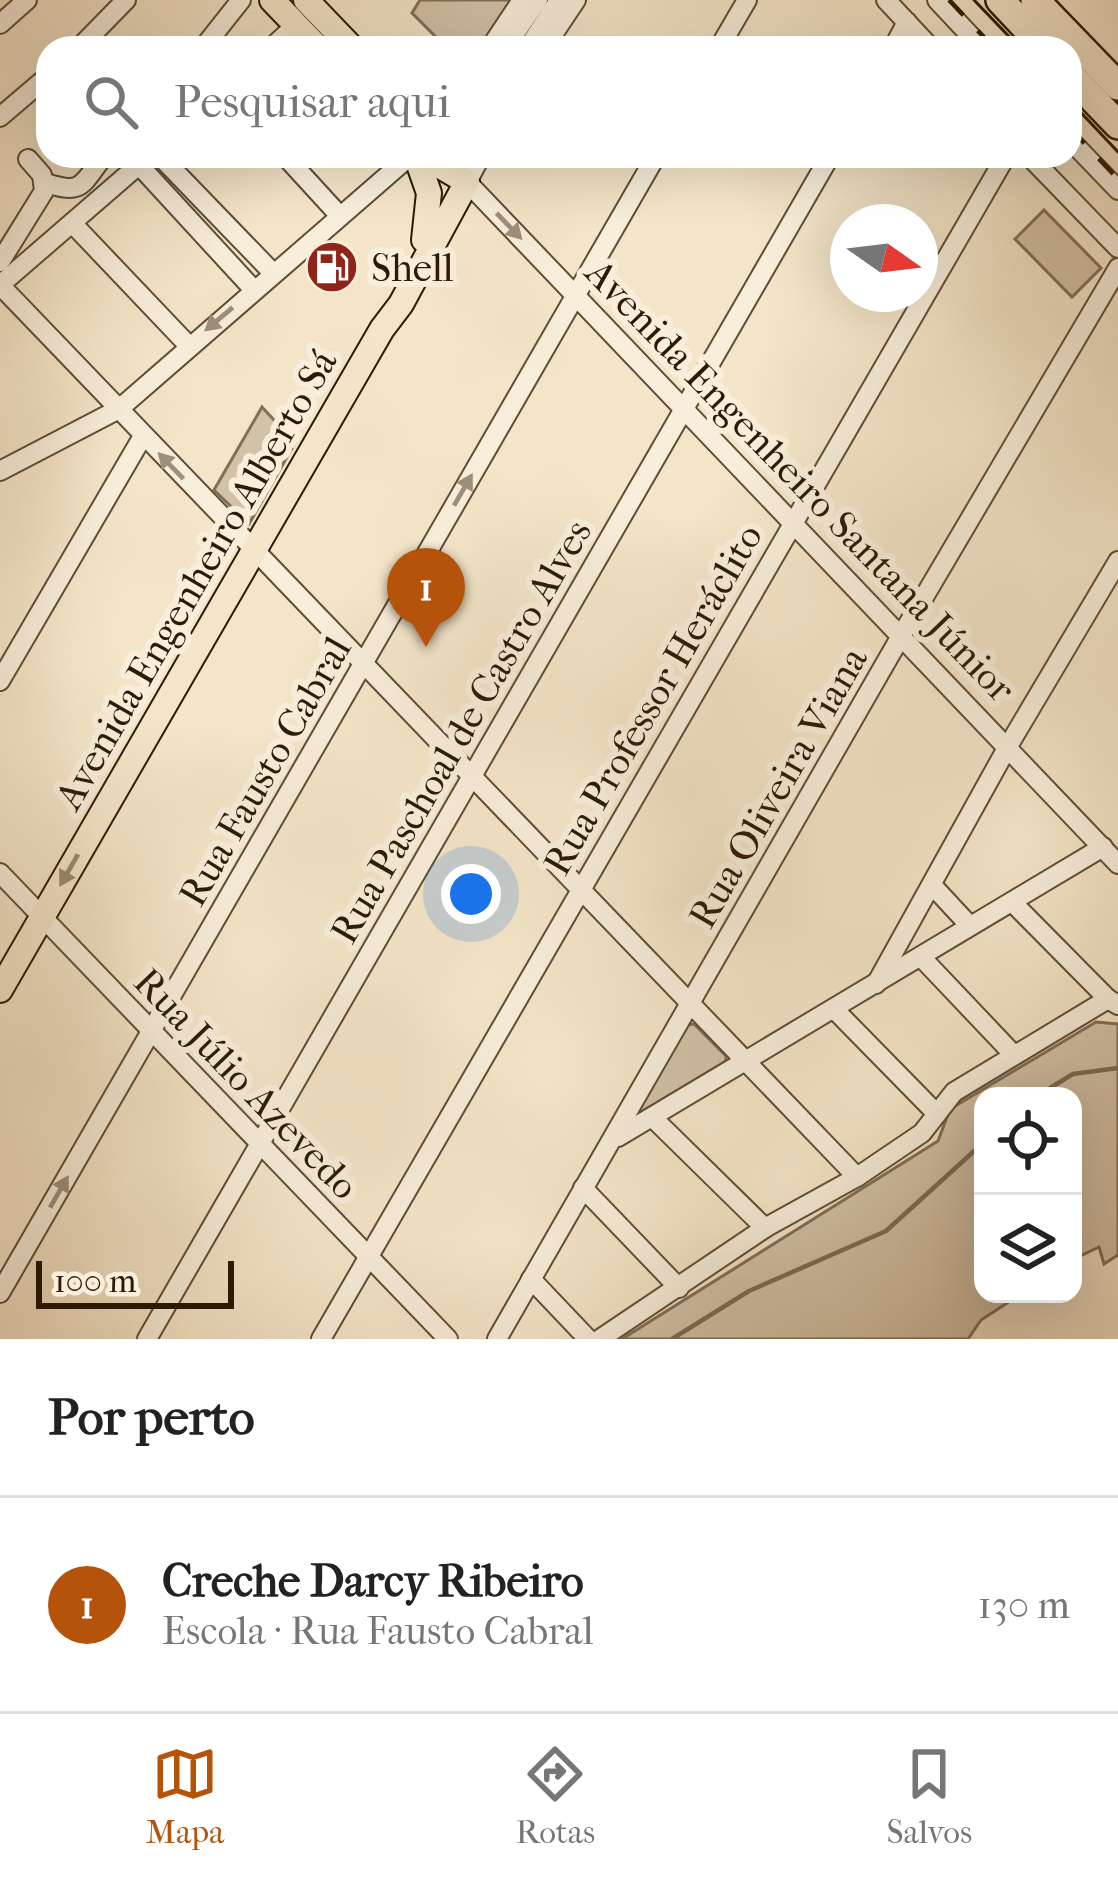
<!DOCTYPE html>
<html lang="pt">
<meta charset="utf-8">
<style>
:root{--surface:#fff;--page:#f6f6f6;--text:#222;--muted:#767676;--line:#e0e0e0;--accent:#b45309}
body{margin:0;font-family:"IM FELL French Canon",serif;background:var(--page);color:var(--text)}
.controls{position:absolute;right:36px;bottom:36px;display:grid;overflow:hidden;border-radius:24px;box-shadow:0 12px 48px #0002}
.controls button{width:108px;height:108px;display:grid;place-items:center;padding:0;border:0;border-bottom:3px solid var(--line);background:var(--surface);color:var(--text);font:60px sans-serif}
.compass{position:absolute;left:830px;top:204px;width:108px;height:108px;border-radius:50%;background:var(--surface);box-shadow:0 12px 48px #0002;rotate:104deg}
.scale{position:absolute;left:36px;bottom:30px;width:198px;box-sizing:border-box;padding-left:12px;border:6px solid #2d1a03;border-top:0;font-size:33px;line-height:42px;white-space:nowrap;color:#2d1a03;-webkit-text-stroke:9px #f8eedb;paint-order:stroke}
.you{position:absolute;left:471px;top:894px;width:42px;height:42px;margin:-30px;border:9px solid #fff;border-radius:50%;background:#1a73e8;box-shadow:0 0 0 18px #1a73e833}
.badge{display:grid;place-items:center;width:78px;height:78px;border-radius:50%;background:var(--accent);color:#fff;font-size:39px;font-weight:700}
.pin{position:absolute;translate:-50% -99px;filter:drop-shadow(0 3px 6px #0008)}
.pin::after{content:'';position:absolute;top:63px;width:42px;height:36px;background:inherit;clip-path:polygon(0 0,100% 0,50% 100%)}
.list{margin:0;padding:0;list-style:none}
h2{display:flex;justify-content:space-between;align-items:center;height:156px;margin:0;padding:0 48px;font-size:51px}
h2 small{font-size:39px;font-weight:400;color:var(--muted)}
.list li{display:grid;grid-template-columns:78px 1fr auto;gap:36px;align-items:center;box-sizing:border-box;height:216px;padding:0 48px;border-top:3px solid var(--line)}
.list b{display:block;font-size:45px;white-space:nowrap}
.list p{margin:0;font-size:39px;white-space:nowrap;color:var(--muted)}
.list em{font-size:39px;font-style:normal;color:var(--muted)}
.icon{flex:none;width:66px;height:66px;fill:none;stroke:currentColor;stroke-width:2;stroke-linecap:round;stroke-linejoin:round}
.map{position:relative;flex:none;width:1118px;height:1339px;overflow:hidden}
.search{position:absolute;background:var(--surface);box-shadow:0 12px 48px #0002;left:36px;right:36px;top:36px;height:132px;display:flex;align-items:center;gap:30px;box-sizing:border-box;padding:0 42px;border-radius:36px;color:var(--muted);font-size:45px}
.sheet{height:372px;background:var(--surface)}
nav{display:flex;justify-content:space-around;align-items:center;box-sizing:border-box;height:168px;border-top:3px solid var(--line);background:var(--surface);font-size:33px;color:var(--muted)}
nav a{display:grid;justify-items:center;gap:6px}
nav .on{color:var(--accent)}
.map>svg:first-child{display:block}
.green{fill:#d2c2a7;stroke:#806e55;stroke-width:3}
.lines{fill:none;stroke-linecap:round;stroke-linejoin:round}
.stream{stroke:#7c6a51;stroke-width:4.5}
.minor-casing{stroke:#5f4d34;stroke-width:22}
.major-casing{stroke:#2d1a03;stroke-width:28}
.highway-casing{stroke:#2d1a03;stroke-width:32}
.minor{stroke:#f8eedb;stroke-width:18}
.major{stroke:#f4e5c8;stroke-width:24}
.highway{stroke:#f4e5c8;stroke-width:27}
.tram{stroke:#2d1a03;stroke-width:3}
.rail{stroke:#2d1a03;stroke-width:4.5;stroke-dasharray:21 21;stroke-linecap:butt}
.oneway{fill:#9d8f7a}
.oneway2{fill:#9a8a6f}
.labels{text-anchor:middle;stroke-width:12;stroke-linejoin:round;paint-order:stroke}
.poi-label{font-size:39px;fill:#2d1a03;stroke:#f8eedb;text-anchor:start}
.street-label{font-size:39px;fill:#2d1a03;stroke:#f8eedb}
</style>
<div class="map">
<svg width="1118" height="1339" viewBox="0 0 1118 1339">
<rect width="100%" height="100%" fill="#f4e5c8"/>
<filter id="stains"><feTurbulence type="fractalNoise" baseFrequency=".00167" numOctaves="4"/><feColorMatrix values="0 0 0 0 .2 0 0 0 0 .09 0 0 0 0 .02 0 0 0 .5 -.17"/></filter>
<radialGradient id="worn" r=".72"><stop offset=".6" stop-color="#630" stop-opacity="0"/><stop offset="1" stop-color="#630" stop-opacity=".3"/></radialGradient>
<!-- green -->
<g class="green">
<polygon points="420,0 512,0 480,48 447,48 412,13"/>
<polygon points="1044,210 1101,268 1072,297 1015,239"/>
<polygon points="262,407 295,443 249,524 214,490"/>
<polygon points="1096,1022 1118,1024 1118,1255 1104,1264 1099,1247 1074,1259 1073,1282 1073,1096 983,1096 983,1294 1021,1294 981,1320 968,1339 622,1339 938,1141 950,1109"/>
<polygon points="694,1024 726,1056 726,1061 638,1114 637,1110 688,1025"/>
</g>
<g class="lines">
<!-- stream -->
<g class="stream">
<polyline points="1037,1096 1073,1074 1118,1068"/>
<polyline points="672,1339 749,1291 886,1231 983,1143"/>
</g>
<!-- minor casing -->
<g class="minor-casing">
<g id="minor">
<polyline points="886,0 931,48"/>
<polyline points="937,0 982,48"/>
<polyline points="0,24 27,0"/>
<polyline points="79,48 126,0"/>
<polyline points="203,48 241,0"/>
<polyline points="271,48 296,25"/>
<polyline points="490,48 522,0"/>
<polyline points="505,48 538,0"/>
<polyline points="528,48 559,0"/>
<polyline points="544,48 576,0"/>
<polyline points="719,48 747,0"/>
<polyline points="893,48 907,22"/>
<polyline points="0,117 48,76"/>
<polyline points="1070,140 1118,190"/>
<polyline points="149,156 0,285 857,1177"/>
<polyline points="160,156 273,273"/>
<polyline points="285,156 339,215"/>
<polyline points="1029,156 1118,248"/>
<polyline points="139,165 254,290"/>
<polyline points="467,182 1118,864"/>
<polyline points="467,182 481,156"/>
<path d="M46,183C83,195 81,185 104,156"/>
<polyline points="72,223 189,346"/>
<polyline points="0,262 44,191 42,175 28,159"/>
<polyline points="0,471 119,409 410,156"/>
<polyline points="0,681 143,436"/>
<polyline points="0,873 448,1339"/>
<polyline points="932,885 970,926"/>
<polyline points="1012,902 1108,999"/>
<polyline points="922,958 1014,1055"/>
<polyline points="876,984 1007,748 1118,561"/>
<polyline points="834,1009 937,1114"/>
<polyline points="652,1117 765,1228"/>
<polyline points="618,1137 1103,847"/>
<polyline points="583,1188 679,1288"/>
<polyline points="531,1279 588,1339"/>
<polyline points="0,1293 656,156"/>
<polyline points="147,1339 830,156"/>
<polyline points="321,1339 1006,156"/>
<polyline points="497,1339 901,636 1118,268"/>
<polyline points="600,1339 765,1228 857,1177 922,1133 954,1092 1108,999 1118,1005"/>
</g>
</g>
<!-- major casing -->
<g class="major-casing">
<g id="major">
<polyline points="272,0 318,48"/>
<polyline points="306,0 352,48"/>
<polyline points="505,48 506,47"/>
<polyline points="416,156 429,193 424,240"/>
<polyline points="0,990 382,329 401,304 467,182 423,156"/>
</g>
</g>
<!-- highway casing -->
<g class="highway-casing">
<g id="highway">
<polyline points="1000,0 1045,48"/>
<polyline points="1035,0 1118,86"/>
<polyline points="1070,75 1118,125"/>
</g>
</g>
<!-- minor -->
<use href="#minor" class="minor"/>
<!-- major -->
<use href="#major" class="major"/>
<!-- highway -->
<use href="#highway" class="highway"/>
<!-- tram -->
<g class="tram">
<polyline points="974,0 1020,48"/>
<polyline points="1070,101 1118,152"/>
</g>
<!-- rail -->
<g class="rail">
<polyline points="949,0 994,48"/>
<polyline points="1070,128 1118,179"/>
</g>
</g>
<!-- one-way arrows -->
<defs><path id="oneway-solid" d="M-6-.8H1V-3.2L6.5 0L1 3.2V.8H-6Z" transform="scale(3)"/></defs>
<g class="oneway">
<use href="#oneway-solid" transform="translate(509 226) rotate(46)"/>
<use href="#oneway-solid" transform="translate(219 319) rotate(140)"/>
<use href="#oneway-solid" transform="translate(171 466) rotate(-134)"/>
<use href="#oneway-solid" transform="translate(463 490) rotate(-60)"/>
<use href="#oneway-solid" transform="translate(59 1192) rotate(-60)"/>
</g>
<use class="oneway2" href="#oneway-solid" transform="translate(69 870) rotate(120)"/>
<!-- icons -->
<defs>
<g id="fuel-disc" transform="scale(2.7)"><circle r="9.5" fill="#8f2418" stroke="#f8eedb"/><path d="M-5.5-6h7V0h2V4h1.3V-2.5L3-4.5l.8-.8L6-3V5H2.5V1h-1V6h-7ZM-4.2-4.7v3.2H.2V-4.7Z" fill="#fff"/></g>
</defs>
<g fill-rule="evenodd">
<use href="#fuel-disc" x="332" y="267"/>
</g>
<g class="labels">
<!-- poi labels -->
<g class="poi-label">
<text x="371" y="281">Shell</text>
</g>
<!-- street labels -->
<g class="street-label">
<text transform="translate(801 480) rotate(46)" y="14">Avenida Engenheiro Santana Júnior</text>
<text transform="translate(195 579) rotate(-60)" y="14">Avenida Engenheiro Alberto Sá</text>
<text transform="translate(652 699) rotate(-60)" y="14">Rua Professor Heráclito</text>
<text transform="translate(460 731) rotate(-60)" y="14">Rua Paschoal de Castro Alves</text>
<text transform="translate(264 771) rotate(-60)" y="14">Rua Fausto Cabral</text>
<text transform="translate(777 787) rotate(-60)" y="14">Rua Oliveira Viana</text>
<text transform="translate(247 1083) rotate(46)" y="14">Rua Júlio Azevedo</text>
</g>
</g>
<rect width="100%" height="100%" filter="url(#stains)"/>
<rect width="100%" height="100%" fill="url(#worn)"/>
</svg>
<div class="controls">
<button><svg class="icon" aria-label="locate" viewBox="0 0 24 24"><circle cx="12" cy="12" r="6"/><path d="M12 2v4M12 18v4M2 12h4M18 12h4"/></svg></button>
<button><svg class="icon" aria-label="layers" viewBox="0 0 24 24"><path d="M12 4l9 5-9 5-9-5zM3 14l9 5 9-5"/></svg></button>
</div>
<svg class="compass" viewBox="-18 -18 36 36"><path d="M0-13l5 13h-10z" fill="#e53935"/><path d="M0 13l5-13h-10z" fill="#767676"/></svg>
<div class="scale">100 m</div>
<div class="you"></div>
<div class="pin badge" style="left:426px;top:647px">1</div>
<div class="search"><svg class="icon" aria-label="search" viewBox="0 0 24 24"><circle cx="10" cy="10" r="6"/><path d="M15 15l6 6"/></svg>Pesquisar aqui</div>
</div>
<section class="sheet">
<h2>Por perto<small></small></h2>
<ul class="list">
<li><span class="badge">1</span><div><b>Creche Darcy Ribeiro</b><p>Escola · Rua Fausto Cabral</p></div><em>130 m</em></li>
</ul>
</section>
<nav>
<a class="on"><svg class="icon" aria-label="map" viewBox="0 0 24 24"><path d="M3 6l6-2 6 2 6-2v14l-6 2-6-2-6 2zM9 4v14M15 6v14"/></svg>Mapa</a>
<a><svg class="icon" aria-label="directions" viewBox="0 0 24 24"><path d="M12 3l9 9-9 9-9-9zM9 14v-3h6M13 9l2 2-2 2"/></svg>Rotas</a>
<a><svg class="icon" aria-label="saved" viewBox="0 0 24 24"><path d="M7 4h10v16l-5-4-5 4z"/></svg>Salvos</a>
</nav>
